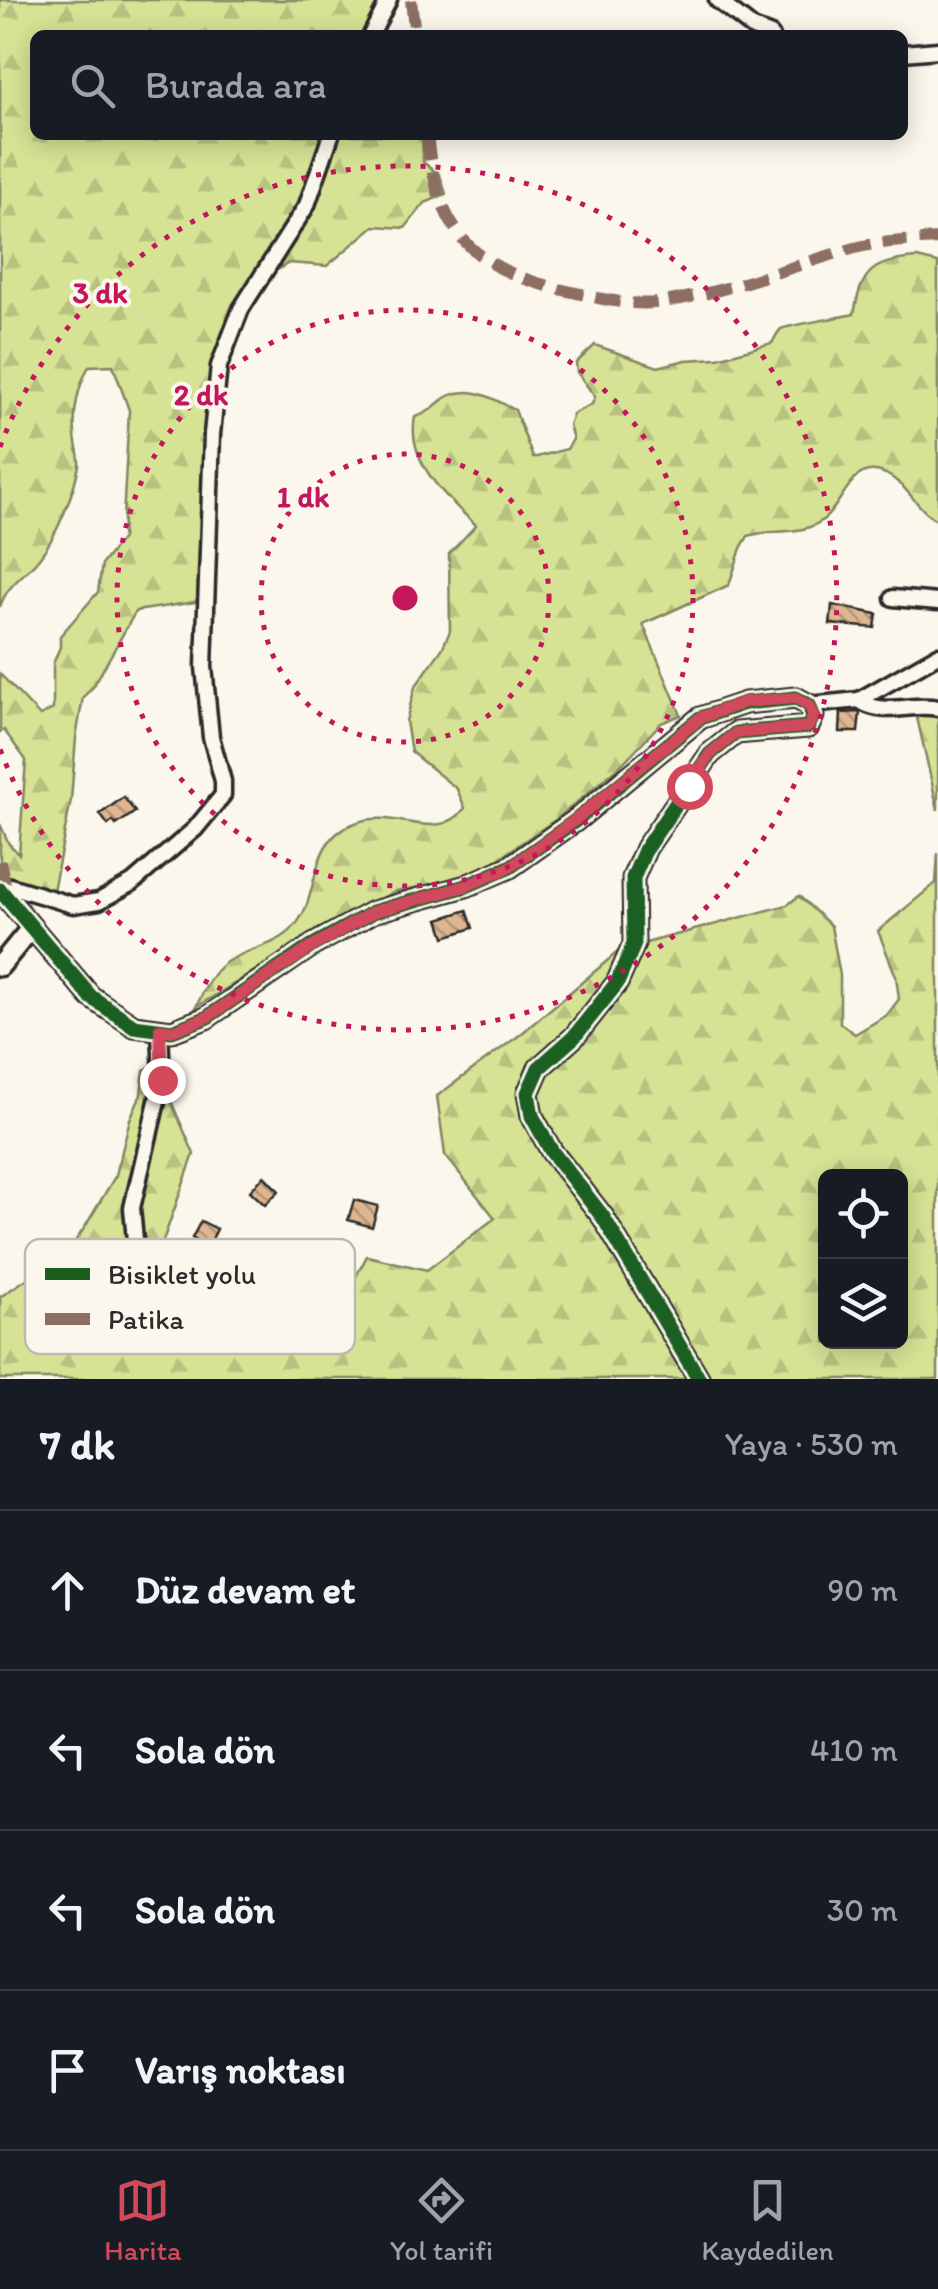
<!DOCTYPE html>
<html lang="tr">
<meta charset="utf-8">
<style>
:root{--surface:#171b24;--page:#20242c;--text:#f1f3f6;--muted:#9ea1a6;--line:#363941;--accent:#d1495b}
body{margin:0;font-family:Itim,sans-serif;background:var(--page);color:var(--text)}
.controls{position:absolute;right:30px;bottom:30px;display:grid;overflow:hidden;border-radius:15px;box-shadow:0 5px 25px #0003}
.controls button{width:90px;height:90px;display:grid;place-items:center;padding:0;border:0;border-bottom:2px solid var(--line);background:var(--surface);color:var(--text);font:50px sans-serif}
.stop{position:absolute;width:30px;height:30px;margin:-22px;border:8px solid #d1495b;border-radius:50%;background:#fff}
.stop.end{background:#d1495b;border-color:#fff;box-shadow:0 2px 10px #0008}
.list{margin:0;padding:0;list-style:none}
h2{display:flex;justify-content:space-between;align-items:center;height:130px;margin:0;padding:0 40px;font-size:42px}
h2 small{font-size:32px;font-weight:400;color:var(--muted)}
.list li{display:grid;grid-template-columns:65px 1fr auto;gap:30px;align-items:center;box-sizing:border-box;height:160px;padding:0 40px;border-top:2px solid var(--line)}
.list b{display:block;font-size:38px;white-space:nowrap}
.list em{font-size:32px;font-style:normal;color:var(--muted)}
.icon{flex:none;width:55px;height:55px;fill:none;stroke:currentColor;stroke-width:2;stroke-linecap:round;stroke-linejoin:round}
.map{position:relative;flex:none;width:938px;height:1379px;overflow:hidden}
.search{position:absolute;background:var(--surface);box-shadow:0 5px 25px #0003;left:30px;right:30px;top:30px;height:110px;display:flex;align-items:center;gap:25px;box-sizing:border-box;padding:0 35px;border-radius:15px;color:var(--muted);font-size:38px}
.sheet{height:770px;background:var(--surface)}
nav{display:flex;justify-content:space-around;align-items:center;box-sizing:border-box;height:140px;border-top:2px solid var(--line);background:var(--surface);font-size:28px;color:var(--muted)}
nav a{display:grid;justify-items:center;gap:5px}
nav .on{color:var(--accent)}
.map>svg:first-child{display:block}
.forest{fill:url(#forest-firs);stroke:#808660;stroke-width:2.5;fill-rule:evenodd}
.building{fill:url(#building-back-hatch);stroke:#2b2b2b;stroke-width:2.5}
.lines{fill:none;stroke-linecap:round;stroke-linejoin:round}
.minor-casing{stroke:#2b2b2b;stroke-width:21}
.tertiary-casing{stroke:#2b2b2b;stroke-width:25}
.minor{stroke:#fbf7ec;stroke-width:14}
.tertiary{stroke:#fbf7ec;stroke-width:18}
.quiet{stroke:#8d6e63;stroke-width:12;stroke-dasharray:25 12;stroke-linecap:butt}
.cycleway-casing{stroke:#fbf7ec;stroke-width:21}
.cycleway{stroke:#1b5e20;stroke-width:15}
.route{stroke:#d1495b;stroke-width:12}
.ring{fill:none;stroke:#c2185b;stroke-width:5;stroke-dasharray:5 10}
.key{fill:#fbf7ec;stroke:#bdbab2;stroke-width:2.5}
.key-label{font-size:28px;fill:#2b2b2b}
.centre{fill:#c2185b;stroke:#fbf7ec;stroke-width:5}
.ring-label{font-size:30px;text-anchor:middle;font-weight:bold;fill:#c2185b;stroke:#fbf7ec;stroke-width:8;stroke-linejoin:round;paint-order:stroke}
</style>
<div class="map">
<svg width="938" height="1379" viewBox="0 0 938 1379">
<defs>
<pattern id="forest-firs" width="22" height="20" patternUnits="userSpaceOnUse" patternTransform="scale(2.5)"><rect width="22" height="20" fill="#d6e294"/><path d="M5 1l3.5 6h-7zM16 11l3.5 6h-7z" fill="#b8c280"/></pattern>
<pattern id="building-back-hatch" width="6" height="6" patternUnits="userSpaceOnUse" patternTransform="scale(2.5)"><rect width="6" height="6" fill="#dfb68f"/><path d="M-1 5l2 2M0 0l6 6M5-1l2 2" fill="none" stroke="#b59475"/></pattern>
</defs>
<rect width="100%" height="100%" fill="#fbf7ec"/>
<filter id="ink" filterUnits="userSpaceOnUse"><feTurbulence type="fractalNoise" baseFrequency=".01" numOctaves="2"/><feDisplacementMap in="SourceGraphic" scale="20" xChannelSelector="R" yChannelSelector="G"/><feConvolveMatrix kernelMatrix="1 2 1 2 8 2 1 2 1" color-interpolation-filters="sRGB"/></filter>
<g filter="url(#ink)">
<!-- forest -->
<g class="forest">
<path d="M0,0H397L370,35H35V135H422L423,162L440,175L446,194L425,203L405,228L374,226L327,266L289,263L255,283L227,324L206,477L205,585L195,602L136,611L93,687L83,697L76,738L71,800L53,891L1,881L0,876V824L9,844L19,854L26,760L4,730L0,732V674L40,716L53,709V664L60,647V636L98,592L102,564L122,538L129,410L113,365L89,366C78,386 73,411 75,434C75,444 80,455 79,465C73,495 58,534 39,558C25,576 7,584 0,607Z"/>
<path d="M917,258L938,263V521C917,510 908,485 886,474C852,458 844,503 824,519C802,537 772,528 748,536L741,548L729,585L643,624L681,715L661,723L619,767L558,818L469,879L396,891L340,919L196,1007C204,991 210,974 225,963C246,948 276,947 293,928C324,894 303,841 358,822C397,808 437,845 465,808L457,789L411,752L406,721L415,687L442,649L450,631L449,554L476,525C446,497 406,461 415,417C434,412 437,400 451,395C475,386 494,399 515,410L533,458L567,449L573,439L569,425L573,414L592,404L595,397L577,372L576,363L595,345L658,367L686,360L718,358L772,343C775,338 777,333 781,329C784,326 842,317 854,314C862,269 873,262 917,258Z"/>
<polygon points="916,713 938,716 938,810"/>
<path d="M938,853V1379H0V1297L34,1274L45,1273L60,1263L85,1227L116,1175L130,1119L141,1094L144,1070L155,1064L194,1154L148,1283C217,1288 270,1288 333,1319L367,1256L427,1270L495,1218L445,1155L437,1096L521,1034L620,950L787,905L799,896L831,926L840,975V1023L855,1034L887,1015L899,999L896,976L878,931L936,883ZM826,1176H900V1342H826Z"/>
</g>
<!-- building -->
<g class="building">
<polygon points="832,605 877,614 875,628 830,624"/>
<polygon points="860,712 858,732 840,732 841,713"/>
<polygon points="124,797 135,812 116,825 113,821 108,825 100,814"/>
<polygon points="467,910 473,928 445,937 439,919"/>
<polygon points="264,1176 279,1191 265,1205 250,1191"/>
<polygon points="354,1200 378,1206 372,1227 348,1220"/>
<polygon points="201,1221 217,1229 208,1247 192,1238"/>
</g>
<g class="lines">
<!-- minor casing -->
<g class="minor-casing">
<g id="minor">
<polyline points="717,0 753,28 771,35"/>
<polyline points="371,35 389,0"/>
<polyline points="903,53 938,50"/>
<polyline points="893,598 938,602"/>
<path d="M859,700C884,718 911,702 938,708"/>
<polyline points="809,705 859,700 938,655"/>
<polyline points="0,883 73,905 99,901 132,883 195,829 223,795 223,781 211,737 204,667 212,434 219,366 241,309 307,205 331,135"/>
<polyline points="135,1240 132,1208 162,1080 160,1029"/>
</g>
</g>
<!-- tertiary casing -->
<g class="tertiary-casing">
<g id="tertiary">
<polyline points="0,890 91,997 134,1026 172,1031 206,1018 313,945 373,912 466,886 510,867 575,821 700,718 745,703 796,698 809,705 813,716 808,727 736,733 710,754 646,848 633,878 634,944 617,983 574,1037 539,1068 528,1093 532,1116 552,1152 603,1217 699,1379"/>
<polyline points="0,966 31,928"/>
</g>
</g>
<!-- minor -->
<use href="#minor" class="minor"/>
<!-- tertiary -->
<use href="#tertiary" class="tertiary"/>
<!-- quiet -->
<g class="quiet">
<polyline points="411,0 415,35"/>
<path d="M427,135C438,237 474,270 572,292C602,299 633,307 663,302C729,292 790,266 855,248C882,241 910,241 938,239"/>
<polyline points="0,861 5,884"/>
</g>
<!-- cycleway casing -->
<g class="cycleway-casing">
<polyline id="cycleway" points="0,890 91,997 134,1026 172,1031 206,1018 313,945 373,912 466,886 510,867 575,821 700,718 745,703 796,698 809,705 813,716 808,727 736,733 710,754 646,848 633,878 634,944 617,983 574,1037 539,1068 528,1093 532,1116 552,1152 603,1217 699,1379"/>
</g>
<!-- cycleway -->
<use href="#cycleway" class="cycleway"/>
</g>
</g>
<g class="lines" filter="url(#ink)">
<!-- route -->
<polyline class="route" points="162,1080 160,1029 172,1031 206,1018 313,946 373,912 466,886 510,867 575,820 700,718 745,702 796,698 809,705 814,716 808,727 736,733 710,754 689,786"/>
</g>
<!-- distance rings -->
<g class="ring">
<circle cx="405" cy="598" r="144"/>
<circle cx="405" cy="598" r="288"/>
<path d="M0 447A432 432 0 1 1 0 749"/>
</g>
<!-- legend -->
<rect x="25" y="1239" width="330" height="115" rx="15" class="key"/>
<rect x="45" y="1268" width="45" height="12" fill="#1b5e20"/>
<rect x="45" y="1313" width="45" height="12" fill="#8d6e63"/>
<g class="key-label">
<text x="108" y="1284">Bisiklet yolu</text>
<text x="108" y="1329">Patika</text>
</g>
<circle cx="405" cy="598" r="15" class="centre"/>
<g class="ring-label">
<text x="100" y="303">3 dk</text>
<text x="201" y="405">2 dk</text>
<text x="303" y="507">1 dk</text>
</g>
</svg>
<div class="controls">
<button><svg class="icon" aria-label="locate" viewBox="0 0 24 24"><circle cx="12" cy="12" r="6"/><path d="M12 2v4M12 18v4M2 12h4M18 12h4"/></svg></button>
<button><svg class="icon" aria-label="layers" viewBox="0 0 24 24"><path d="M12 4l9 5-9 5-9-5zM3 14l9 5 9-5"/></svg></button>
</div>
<div class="stop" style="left:689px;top:786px"></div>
<div class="stop end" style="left:162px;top:1080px"></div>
<div class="search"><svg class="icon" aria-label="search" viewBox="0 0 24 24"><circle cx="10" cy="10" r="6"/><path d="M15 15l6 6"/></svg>Burada ara</div>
</div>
<section class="sheet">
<h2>7 dk<small>Yaya · 530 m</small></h2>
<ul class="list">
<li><svg class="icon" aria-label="ahead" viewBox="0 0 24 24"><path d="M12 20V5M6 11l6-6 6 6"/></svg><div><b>Düz devam et</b></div><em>90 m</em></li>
<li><svg class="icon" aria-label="left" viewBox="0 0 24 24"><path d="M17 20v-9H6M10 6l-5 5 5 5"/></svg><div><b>Sola dön</b></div><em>410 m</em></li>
<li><svg class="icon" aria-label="left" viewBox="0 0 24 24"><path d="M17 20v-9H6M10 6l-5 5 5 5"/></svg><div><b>Sola dön</b></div><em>30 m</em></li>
<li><svg class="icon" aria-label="arrive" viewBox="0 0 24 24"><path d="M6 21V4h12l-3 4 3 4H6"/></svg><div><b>Varış noktası</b></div></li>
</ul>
</section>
<nav>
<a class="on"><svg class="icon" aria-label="map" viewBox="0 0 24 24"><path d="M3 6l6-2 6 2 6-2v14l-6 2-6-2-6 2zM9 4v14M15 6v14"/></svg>Harita</a>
<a><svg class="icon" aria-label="directions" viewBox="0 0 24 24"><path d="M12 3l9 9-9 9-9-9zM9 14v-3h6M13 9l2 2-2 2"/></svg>Yol tarifi</a>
<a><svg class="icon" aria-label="saved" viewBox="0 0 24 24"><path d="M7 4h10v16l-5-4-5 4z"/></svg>Kaydedilen</a>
</nav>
